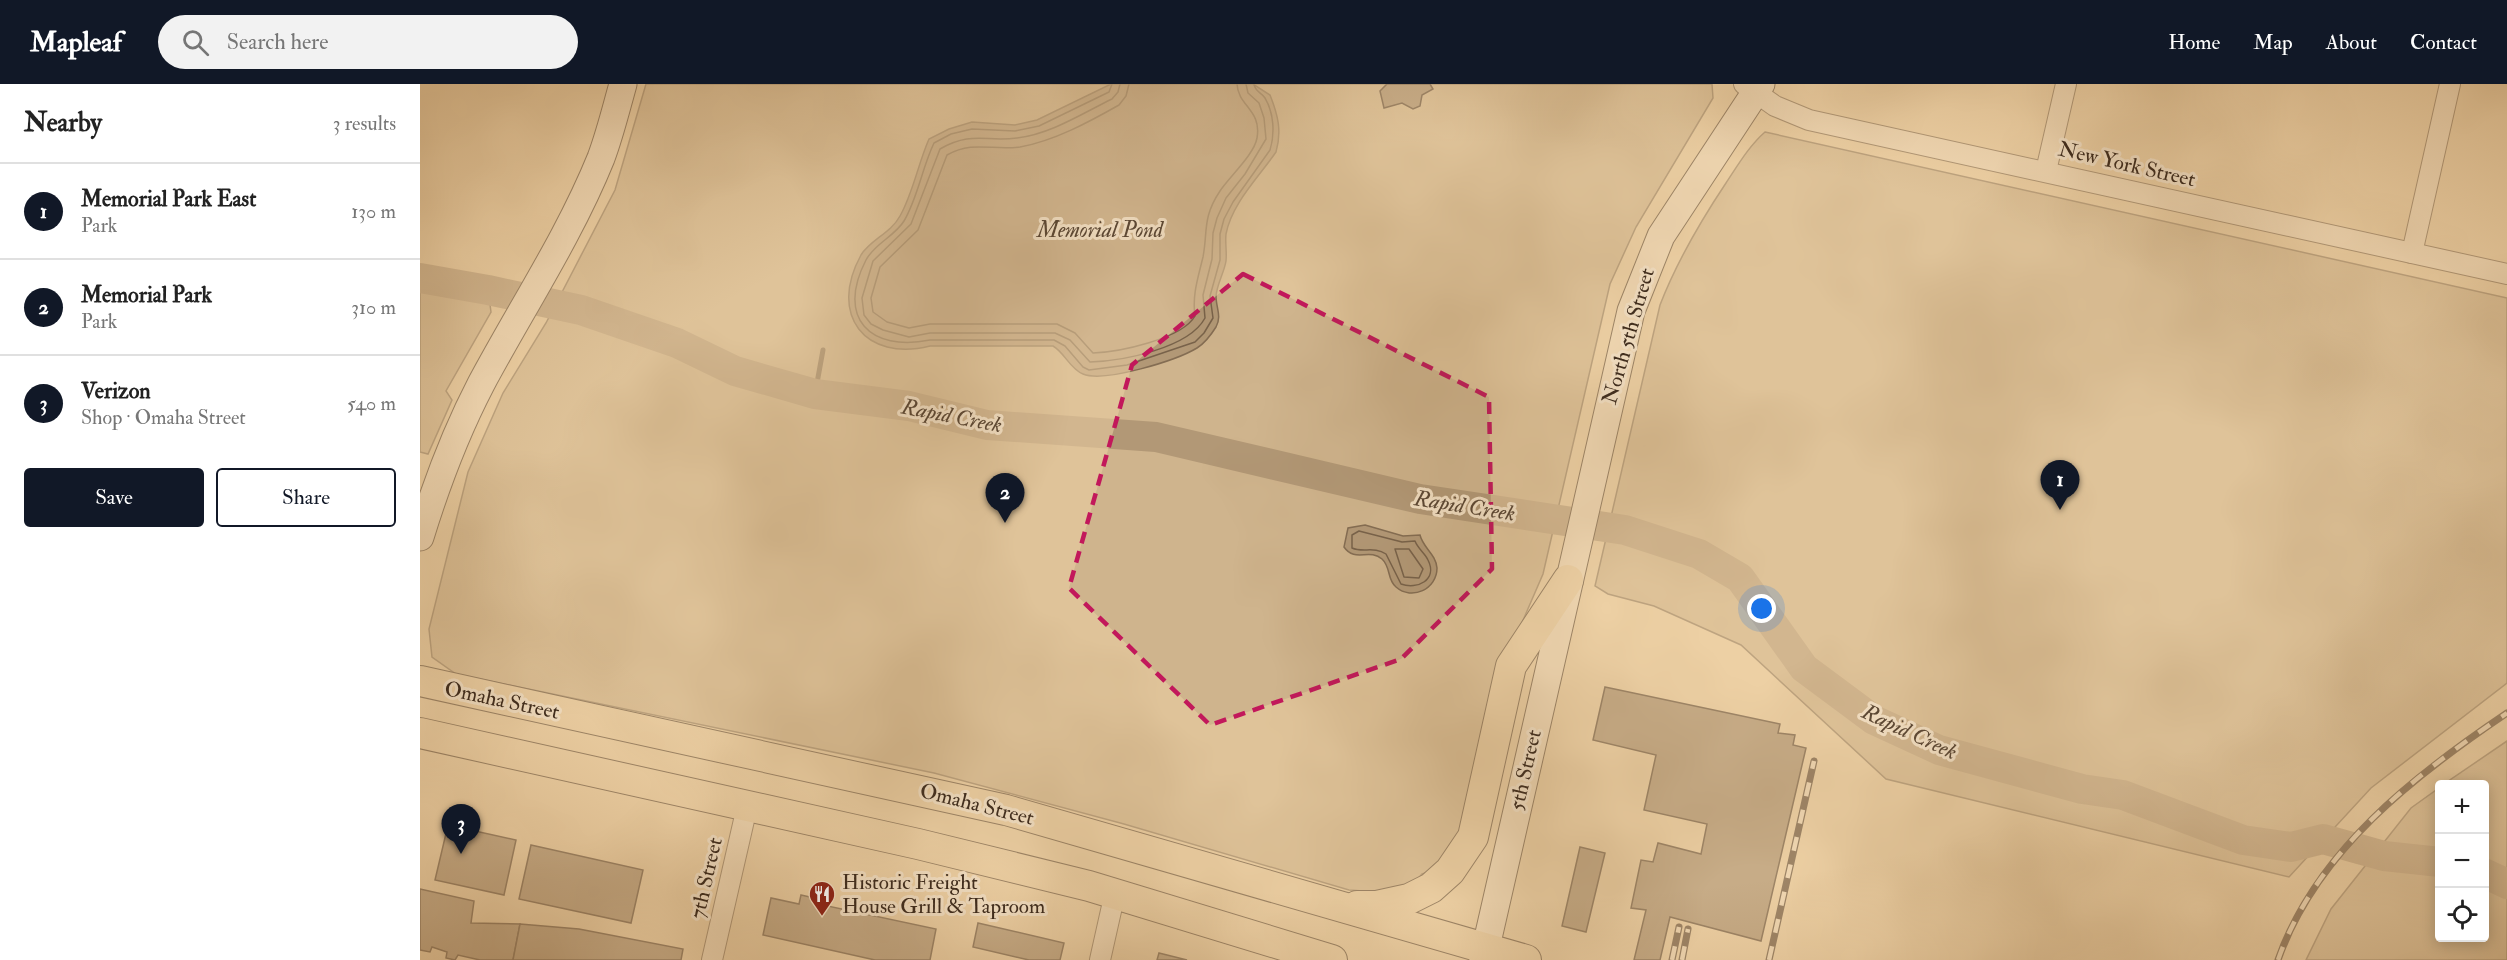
<!DOCTYPE html>
<meta charset="utf-8">
<style>
:root{--surface:#fff;--page:#f2f2f2;--text:#222;--muted:#767676;--line:#e0e0e0;--accent:#111827}
body{margin:0;font-family:"IM FELL Double Pica",serif;background:var(--page);color:var(--text)}
.controls{position:absolute;right:18px;bottom:18px;display:grid;overflow:hidden;border-radius:6px;box-shadow:0 3px 15px #0003}
.controls button{width:54px;height:54px;display:grid;place-items:center;padding:0;border:0;border-bottom:2px solid var(--line);background:var(--surface);color:var(--text);font:30px sans-serif}
.you{position:absolute;left:1342px;top:525px;width:21px;height:21px;margin:-15px;border:4px solid #fff;border-radius:50%;background:#1a73e8;box-shadow:0 0 0 9px #1a73e833}
.badge{display:grid;place-items:center;width:39px;height:39px;border-radius:50%;background:var(--accent);color:#fff;font-size:20px;font-weight:700}
.pin{position:absolute;translate:-50% -50px;filter:drop-shadow(0 2px 3px #0008)}
.pin::after{content:'';position:absolute;top:32px;width:21px;height:18px;background:inherit;clip-path:polygon(0 0,100% 0,50% 100%)}
.list{margin:0;padding:0;list-style:none}
h2{display:flex;justify-content:space-between;align-items:center;height:78px;margin:0;padding:0 24px;font-size:26px}
h2 small{font-size:20px;font-weight:400;color:var(--muted)}
.list li{display:grid;grid-template-columns:39px 1fr auto;gap:18px;align-items:center;box-sizing:border-box;height:96px;padding:0 24px;border-top:2px solid var(--line)}
.list b{display:block;font-size:22px;white-space:nowrap}
.list p{margin:0;font-size:20px;white-space:nowrap;color:var(--muted)}
.list em{font-size:20px;font-style:normal;color:var(--muted)}
.actions{display:flex;gap:12px;padding:18px 24px}
.actions a{flex:1;padding:14px 0;border:2px solid var(--accent);border-radius:6px;text-align:center;font-size:21px;color:var(--accent)}
.actions .main{background:var(--accent);color:#fff}
.icon{flex:none;width:33px;height:33px;fill:none;stroke:currentColor;stroke-width:2;stroke-linecap:round;stroke-linejoin:round}
.map{position:relative;flex:none;width:2087px;height:876px;overflow:hidden}
header{display:flex;align-items:center;gap:36px;box-sizing:border-box;height:84px;padding:0 30px;background:var(--accent);color:#fff}
header strong{font-size:28px}
nav{display:flex;gap:33px;margin-inline-start:auto;font-size:21px}
.search{width:420px;height:54px;background:var(--page);display:flex;align-items:center;gap:15px;box-sizing:border-box;padding:0 21px;border-radius:33px;color:var(--muted);font-size:22px}
main{display:flex}
aside{flex:1;background:var(--surface)}
.map>svg:first-child{display:block}
.green{fill:#cfb48d;stroke:#867056;stroke-width:1.5}
.water{fill:#b29876;stroke:#846d53;stroke-width:1.5}
.lines{fill:none;stroke-linecap:round;stroke-linejoin:round}
.shore{stroke:#78624a;stroke-width:1.5}
.stream{stroke:#846d53;stroke-width:5}
.river{stroke:#b29876;stroke-width:30}
.building{fill:#998164;stroke:#3e2c1e;stroke-width:1.5}
.minor-casing{stroke:#6a5540;stroke-width:22}
.secondary-casing{stroke:#3e2c1e;stroke-width:29}
.primary-casing{stroke:#3e2c1e;stroke-width:32}
.minor{stroke:#f3e0c4;stroke-width:20}
.secondary{stroke:#f3e0c4;stroke-width:27}
.primary{stroke:#edd0a4;stroke-width:30}
.rail-casing{stroke:#3e2c1e;stroke-width:7}
.rail{stroke:#f3e0c4;stroke-width:4.5;stroke-dasharray:14;stroke-linecap:butt}
.marked{fill:none;stroke:#c2185b;stroke-width:4.5;stroke-dasharray:12 8;stroke-linejoin:round}
.labels{text-anchor:middle;stroke-width:6;stroke-linejoin:round;paint-order:stroke}
.street-label{font-size:21px;fill:#3e2c1e;stroke:#f3e0c4}
.poi-label{font-size:21px;fill:#3e2c1e;stroke:#f3e0c4;text-anchor:start}
.water-label{font-size:22px;font-style:italic;fill:#5b4734;stroke:#f3e0c4}
</style>
<header>
<strong>Mapleaf</strong>
<div class="search"><svg class="icon" aria-label="search" viewBox="0 0 24 24"><circle cx="10" cy="10" r="6"/><path d="M15 15l6 6"/></svg>Search here</div>
<nav><a>Home</a><a>Map</a><a>About</a><a>Contact</a></nav>
</header>
<main>
<aside>
<h2>Nearby<small>3 results</small></h2>
<ul class="list">
<li><span class="badge">1</span><div><b>Memorial Park East</b><p>Park</p></div><em>130 m</em></li>
<li><span class="badge">2</span><div><b>Memorial Park</b><p>Park</p></div><em>310 m</em></li>
<li><span class="badge">3</span><div><b>Verizon</b><p>Shop · Omaha Street</p></div><em>540 m</em></li>
</ul>
<div class="actions"><a class="main">Save</a><a>Share</a></div>
</aside>
<div class="map">
<svg width="2087" height="876" viewBox="0 0 2087 876">
<rect width="100%" height="100%" fill="#edd0a4"/>
<filter id="stains"><feTurbulence type="fractalNoise" baseFrequency=".00333" numOctaves="4"/><feColorMatrix values="0 0 0 0 .2 0 0 0 0 .09 0 0 0 0 .02 0 0 0 .5 -.17"/></filter>
<radialGradient id="worn" r=".72"><stop offset=".6" stop-color="#630" stop-opacity="0"/><stop offset="1" stop-color="#630" stop-opacity=".3"/></radialGradient>
<!-- green -->
<g class="green">
<polygon points="226,0 1292,0 1293,14 1216,143 1190,200 1123,490 1094,557 1038,756 1016,786 1002,790 990,804 958,808 929,806 704,740 514,689 36,590 12,573 9,545 48,388 83,309 126,239 195,106"/>
<path d="M1345,48L2087,214V599L1951,704L1869,793L1466,695L1321,561L1234,522L1188,510L1175,502L1240,221C1257,177 1280,138 1306,99C1318,81 1329,62 1345,48Z"/>
<polygon points="0,194 68,206 71,228 26,307 32,316 8,370 0,368"/>
<polygon points="2087,657 2087,876 1886,876 1911,825 1991,724 2019,704 2020,854 2064,854 2064,700 2024,700"/>
</g>
<!-- water -->
<g class="water">
<path d="M691,0H833L850,11C858,31 862,47 856,68C839,93 812,119 806,150C805,159 807,168 806,177C804,189 797,200 796,212C796,224 802,232 796,243C791,251 785,259 777,264C757,276 685,299 663,290C650,285 645,269 633,262H510C445,278 408,231 441,171C450,156 471,149 480,132C493,109 498,80 509,55L529,45L552,38L595,41L617,36Z"/>
<path d="M945,441L983,452L1000,451C1003,464 1016,470 1017,484C1017,505 992,517 976,503C967,496 971,483 962,475C949,464 935,479 924,463L928,444Z"/>
</g>
<g class="lines">
<!-- shore -->
<g class="shore">
<path d="M692,0L689,8L619,42L595,47L552,45L531,50L514,59C502,84 498,113 484,137C475,152 454,160 446,176C416,234 450,268 510,256H634L645,262L663,283L669,286L707,281L775,258L784,249L793,234L790,212L800,176V150L804,135L813,118L850,66C855,50 854,29 845,14C841,8 835,8 834,0"/>
<path d="M700,0L698,8L692,15C663,29 631,50 597,54C565,58 552,47 520,65L491,140L453,177L442,214L444,231L451,240L463,246L489,253L510,249H635L650,256L670,278C703,277 769,264 785,234L783,211L792,175L793,149L797,134L806,114L825,90L846,55L844,34L839,19L828,9L826,0"/>
<path d="M709,0L706,12L699,21C669,38 634,57 600,63C572,67 554,56 527,71L498,146L460,183L451,214L453,228L467,238L489,244L510,240H637L655,249L673,269C699,268 762,255 775,232C772,211 778,194 783,173C788,147 782,134 800,107C809,93 834,71 837,54C842,26 818,22 817,0"/>
<path d="M939,447L982,458L995,457C998,465 1005,469 1008,476C1018,496 997,506 981,500L966,470C954,462 943,469 932,464V451Z"/>
<polygon points="975,465 989,465 1003,485 999,494 984,493"/>
</g>
<!-- stream -->
<polyline class="stream" points="395,310 403,266"/>
<!-- river -->
<g class="river">
<polyline points="0,194 68,206 161,226 257,259 315,287 395,310 489,322 567,341 736,353 1000,415 1205,446 1279,470 1320,494 1384,584 1454,636 1519,666 1662,705 1703,711 1823,756 1871,763 1903,755 1964,772 2020,778"/>
<polyline points="2064,789 2087,800"/>
</g>
</g>
<!-- building -->
<g class="building">
<polygon points="967,0 1010,0 1013,5 1002,11 1000,22 993,25 982,19 964,24 960,7"/>
<polygon points="1185,603 1360,640 1358,649 1375,651 1373,661 1386,664 1341,857 1250,833 1240,876 1214,876 1226,826 1211,824 1221,776 1233,778 1238,759 1281,770 1287,740 1224,726 1236,671 1173,656"/>
<polygon points="28,741 96,756 84,811 15,796"/>
<polygon points="111,761 223,786 211,839 99,815"/>
<polygon points="1160,763 1185,769 1166,848 1142,842"/>
<polygon points="0,805 54,817 51,839 100,840 93,876 60,876 38,871 35,876 26,874 27,868 12,863 10,868 0,866"/>
<polygon points="381,811 399,815 398,820 516,845 510,876 455,876 343,851 351,814 379,820"/>
<polygon points="558,839 644,859 640,876 609,876 553,863"/>
<polygon points="100,840 159,845 263,865 261,876 93,876"/>
<polygon points="739,869 767,876 737,876"/>
</g>
<g class="lines">
<!-- minor casing -->
<g class="minor-casing">
<g id="minor">
<polyline points="1324,0 1355,22 1389,36 2087,190"/>
<polyline points="1626,87 1646,0"/>
<polyline points="1992,169 2030,0"/>
<polyline points="292,876 327,723"/>
<polyline points="680,876 695,809"/>
</g>
</g>
<!-- secondary casing -->
<g class="secondary-casing">
<g id="secondary">
<path d="M0,453C16,401 36,348 61,300C101,225 149,153 181,74C190,50 196,25 203,0"/>
<polyline points="1063,876 1211,227 1241,152 1341,0"/>
</g>
</g>
<!-- primary casing -->
<g class="primary-casing">
<g id="primary">
<polyline points="0,597 586,726 1106,876"/>
<polyline points="0,649 498,760 669,802 912,876"/>
<polyline points="937,822 957,822 989,815 1011,804 1030,787 1053,753 1091,582 1148,496"/>
</g>
</g>
<!-- minor -->
<use href="#minor" class="minor"/>
<!-- secondary -->
<use href="#secondary" class="secondary"/>
<!-- primary -->
<use href="#primary" class="primary"/>
<!-- rail casing -->
<g class="rail-casing">
<g id="rail">
<polyline points="1252,876 1259,843"/>
<polyline points="1262,876 1268,845"/>
<polyline points="1349,876 1394,677"/>
<path d="M1858,876C1896,767 1995,691 2087,629"/>
</g>
</g>
<!-- rail -->
<use href="#rail" class="rail"/>
</g>
<!-- marked area -->
<path d="M0 0H2087V876H0ZM823,190L1069,313L1072,485L981,575L790,641L649,504L712,281Z" fill="#edd0a4" fill-opacity=".55" fill-rule="evenodd"/>
<path class="marked" d="M823,190L1069,313L1072,485L981,575L790,641L649,504L712,281Z"/>
<!-- icons -->
<defs>
<g id="restaurant-pin" transform="scale(1.35)"><path d="M0 17L-7.5 6A9.5 9.5 0 1 1 7.5 6Z" fill="#8f2418" stroke="#f3e0c4"/><path d="M-5-6h1v4h1v-4h1v4h1v-4h1v5L-1.5 .5V6h-2V.5L-5-1ZM5-6V6H3V1.5H1.5Q1.5-4 5-6Z" fill="#fff"/></g>
</defs>
<g fill-rule="evenodd">
<use href="#restaurant-pin" x="402" y="810"/>
</g>
<g class="labels">
<!-- street labels -->
<g class="street-label">
<text transform="translate(1707 80) rotate(13)" y="7">New York Street</text>
<text transform="translate(1208 252) rotate(-74)" y="7">North 5th Street</text>
<text transform="translate(82 616) rotate(12)" y="7">Omaha Street</text>
<text transform="translate(1105 686) rotate(-77)" y="7">5th Street</text>
<text transform="translate(557 720) rotate(14)" y="7">Omaha Street</text>
<text transform="translate(286 794) rotate(-77)" y="7">7th Street</text>
</g>
<!-- poi labels -->
<g class="poi-label">
<text x="422" y="805">Historic Freight<tspan x="422" dy="24">House Grill &amp; Taproom</tspan></text>
</g>
<!-- water labels -->
<g class="water-label">
<text x="680" y="153">Memorial Pond</text>
<text transform="translate(532 331) rotate(11)" y="8">Rapid Creek</text>
<text transform="translate(1045 421) rotate(9)" y="8">Rapid Creek</text>
<text transform="translate(1490 647) rotate(25)" y="8">Rapid Creek</text>
</g>
</g>
<rect width="100%" height="100%" filter="url(#stains)"/>
<rect width="100%" height="100%" fill="url(#worn)"/>
</svg>
<div class="controls">
<button>+</button>
<button>−</button>
<button><svg class="icon" aria-label="locate" viewBox="0 0 24 24"><circle cx="12" cy="12" r="6"/><path d="M12 2v4M12 18v4M2 12h4M18 12h4"/></svg></button>
</div>
<div class="you"></div>
<div class="pin badge" style="left:1640px;top:426px">1</div>
<div class="pin badge" style="left:585px;top:439px">2</div>
<div class="pin badge" style="left:41px;top:770px">3</div>
</div>
</main>
